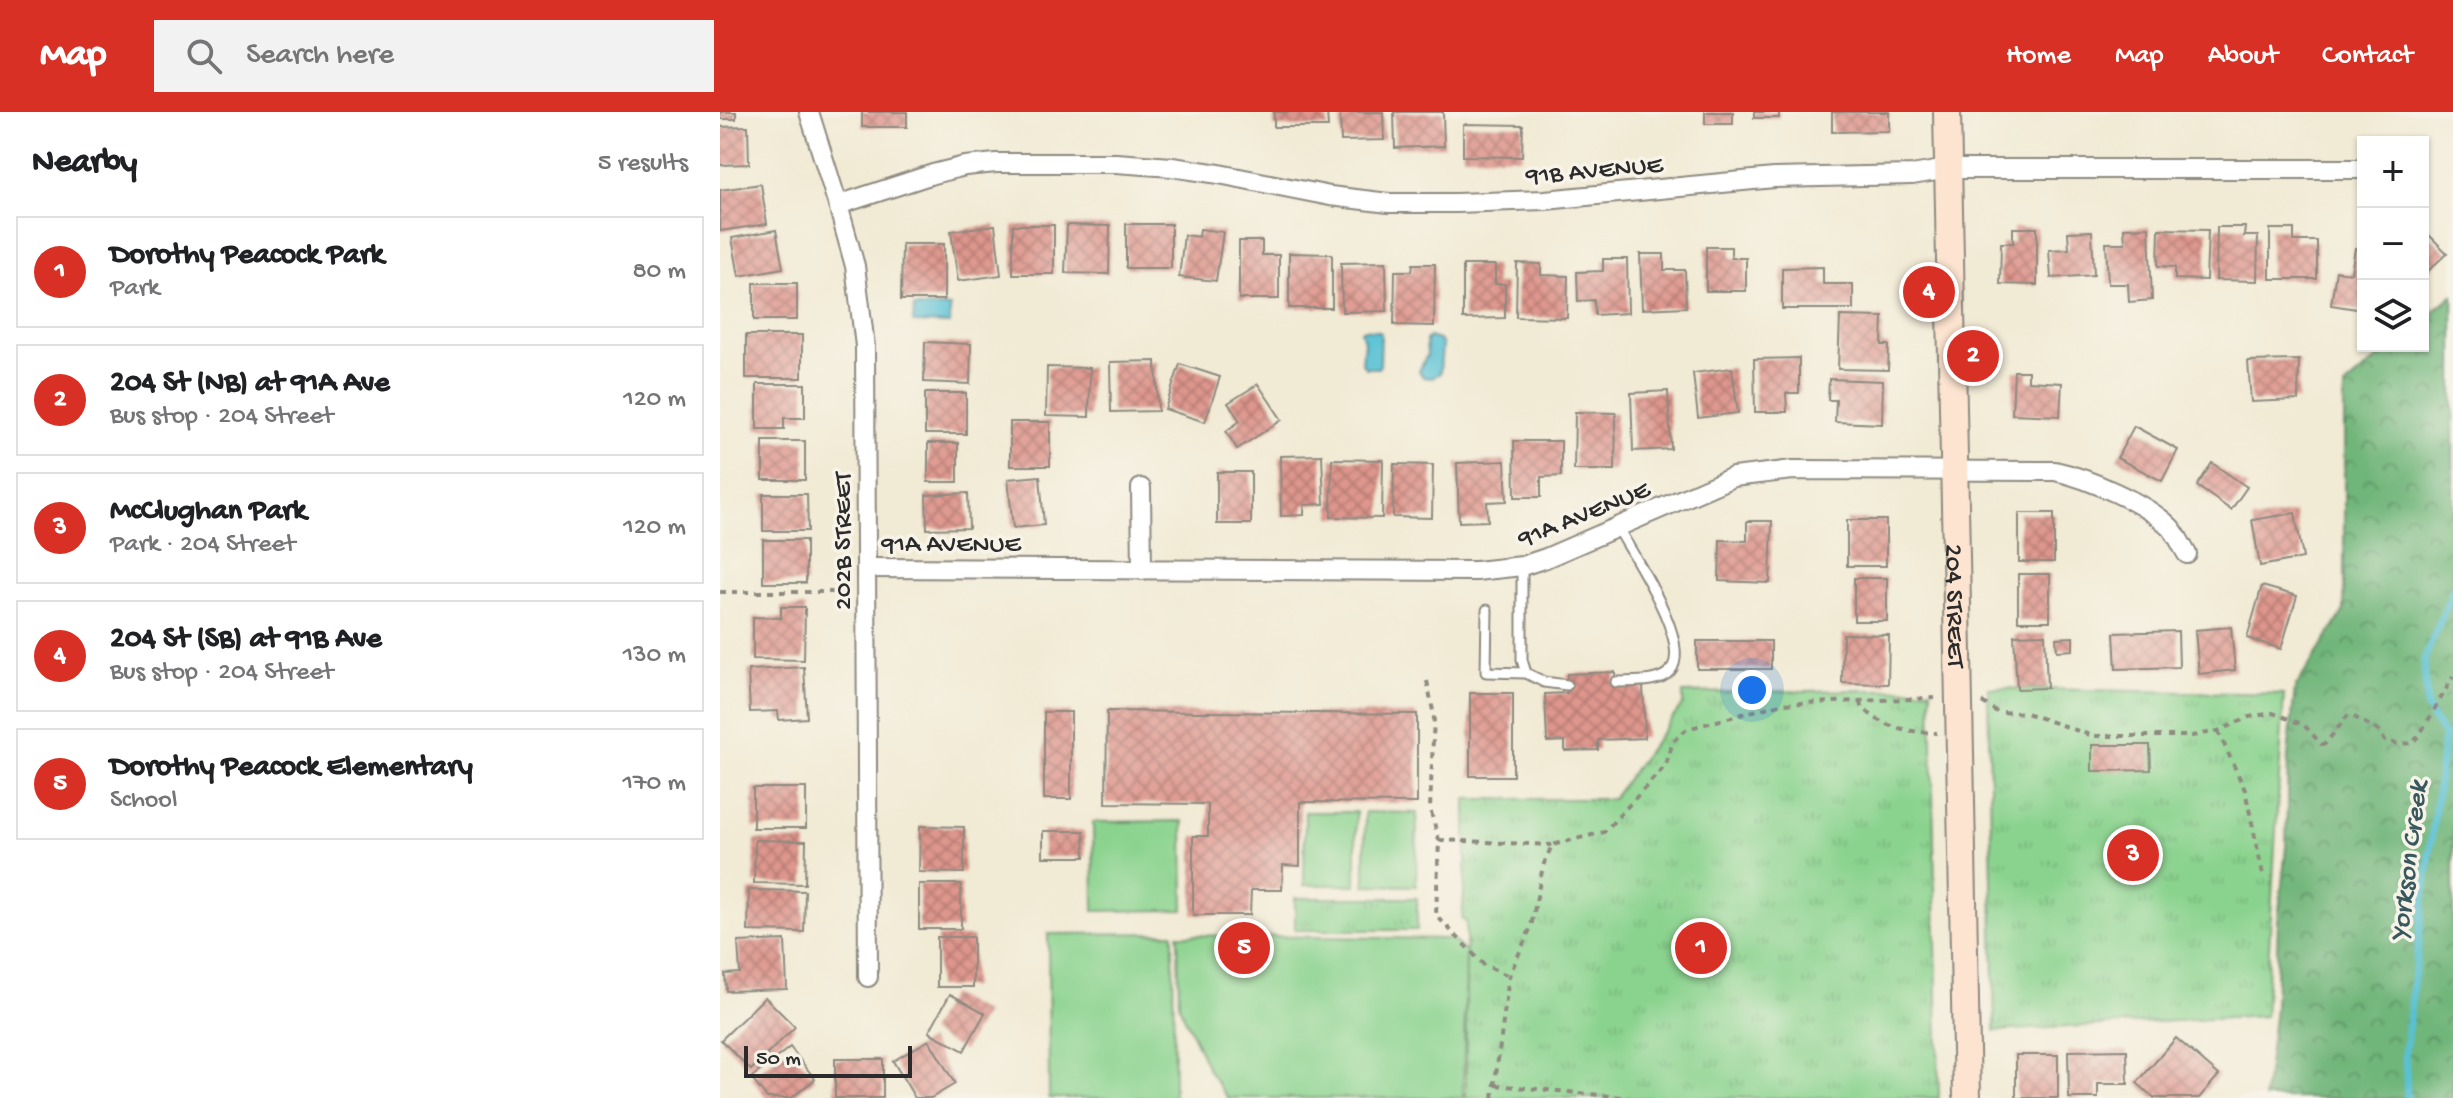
<!DOCTYPE html>
<meta charset="utf-8">
<style>
:root{--surface:#fff;--page:#f2f2f2;--text:#202124;--muted:#757577;--line:#e0e0e0;--accent:#d93025}
body{margin:0;font-family:"Gochi Hand",sans-serif;background:var(--page);color:var(--text)}
.controls{position:absolute;right:24px;top:24px;display:grid;overflow:hidden;border-radius:0px;box-shadow:0 2px 6px #0004}
.controls button{width:72px;height:72px;display:grid;place-items:center;padding:0;border:0;border-bottom:2px solid var(--line);background:var(--surface);color:var(--text);font:40px sans-serif}
.scale{position:absolute;left:24px;bottom:20px;width:168px;box-sizing:border-box;padding-left:8px;border:4px solid #2b2b2b;border-top:0;font-size:22px;line-height:28px;white-space:nowrap;color:#2b2b2b;-webkit-text-stroke:6px #f7f3e8;paint-order:stroke}
.you{position:absolute;left:1032px;top:578px;width:28px;height:28px;margin:-20px;border:6px solid #fff;border-radius:50%;background:#1a73e8;box-shadow:0 0 0 12px #1a73e833}
.badge{display:grid;place-items:center;width:52px;height:52px;border-radius:50%;background:var(--accent);color:#fff;font-size:26px;font-weight:700}
.pin{position:absolute;translate:-50% -50%;border:4px solid #fff;box-shadow:0 2px 8px #0006}
.list{margin:0;padding:0;list-style:none}
h2{display:flex;justify-content:space-between;align-items:center;height:104px;margin:0;padding:0 32px;font-size:34px}
h2 small{font-size:26px;font-weight:400;color:var(--muted)}
.list li{display:grid;grid-template-columns:52px 1fr auto;gap:24px;align-items:center;box-sizing:border-box;height:112px;margin:0 16px 16px;padding:0 16px;border:2px solid var(--line);border-radius:0px}
.list b{display:block;font-size:30px;white-space:nowrap}
.list p{margin:0;font-size:26px;white-space:nowrap;color:var(--muted)}
.list em{font-size:26px;font-style:normal;color:var(--muted)}
.icon{flex:none;width:44px;height:44px;fill:none;stroke:currentColor;stroke-width:2;stroke-linecap:round;stroke-linejoin:round}
.map{position:relative;flex:none;width:1733px;height:986px;overflow:hidden}
header{display:flex;align-items:center;gap:48px;box-sizing:border-box;height:112px;padding:0 40px;background:var(--accent);color:#fff}
header strong{font-size:38px}
nav{display:flex;gap:44px;margin-inline-start:auto;font-size:28px}
.search{width:560px;height:72px;background:var(--page);display:flex;align-items:center;gap:20px;box-sizing:border-box;padding:0 28px;border-radius:0px;color:var(--muted);font-size:30px}
main{display:flex}
aside{flex:1;background:var(--surface)}
.map>svg:first-child{display:block}
.grass{fill:#8ad38e;stroke:#5a7f5c;stroke-width:2}
.forest{fill:url(#forest-crowns);stroke:#4d7052;stroke-width:2}
.park{fill:url(#park-tufts);stroke:#5a7f5c;stroke-width:2}
.water{fill:#58c1d4;stroke:#427680;stroke-width:2}
.lines{fill:none;stroke-linecap:round;stroke-linejoin:round}
.stream{stroke:#58c1d4;stroke-width:7}
.building{fill:url(#building-cross-hatch)}
.lane-casing{stroke:#8e8a80;stroke-width:13}
.street-casing{stroke:#8e8a80;stroke-width:22}
.secondary-casing{stroke:#8e8a80;stroke-width:30}
.path{stroke:#8e8a80;stroke-width:4;stroke-dasharray:6 6;stroke-linecap:butt}
.lane{stroke:#fff;stroke-width:9}
.street{stroke:#fff;stroke-width:18}
.secondary{stroke:#fde4d0;stroke-width:26}
.labels{text-anchor:middle;stroke-width:7;stroke-linejoin:round;paint-order:stroke}
.street-label{font-size:26px;fill:#2b2b2b;stroke:#f7f3e8}
.water-label{font-size:28px;font-style:italic;fill:#38585e;stroke:#f7f3e8}
</style>
<header>
<strong>Map</strong>
<div class="search"><svg class="icon" aria-label="search" viewBox="0 0 24 24"><circle cx="10" cy="10" r="6"/><path d="M15 15l6 6"/></svg>Search here</div>
<nav><a>Home</a><a>Map</a><a>About</a><a>Contact</a></nav>
</header>
<main>
<aside>
<h2>Nearby<small>5 results</small></h2>
<ul class="list">
<li><span class="badge">1</span><div><b>Dorothy Peacock Park</b><p>Park</p></div><em>80 m</em></li>
<li><span class="badge">2</span><div><b>204 St (NB) at 91A Ave</b><p>Bus stop · 204 Street</p></div><em>120 m</em></li>
<li><span class="badge">3</span><div><b>McClughan Park</b><p>Park · 204 Street</p></div><em>120 m</em></li>
<li><span class="badge">4</span><div><b>204 St (SB) at 91B Ave</b><p>Bus stop · 204 Street</p></div><em>130 m</em></li>
<li><span class="badge">5</span><div><b>Dorothy Peacock Elementary</b><p>School</p></div><em>170 m</em></li>
</ul>
</aside>
<div class="map">
<svg width="1733" height="986" viewBox="0 0 1733 986">
<defs>
<pattern id="forest-crowns" width="20" height="18" patternUnits="userSpaceOnUse" patternTransform="scale(2)"><rect width="20" height="18" fill="#6fb579"/><path d="M2 6a3 3 0 1 1 6 0M12 15a3 3 0 1 1 6 0" fill="none" stroke="#5b9363"/></pattern>
<pattern id="park-tufts" width="24" height="20" patternUnits="userSpaceOnUse" patternTransform="scale(2)"><rect width="24" height="20" fill="#8ad38e"/><path d="M3 7l-1-3M5 7V3M7 7l1-3M15 17l-1-3M17 17v-4M19 17l1-3" fill="none" stroke="#77b57b"/></pattern>
<pattern id="building-cross-hatch" width="8" height="8" patternUnits="userSpaceOnUse" patternTransform="scale(2)"><rect width="8" height="8" fill="#de968d"/><path d="M0 0l8 8M0 8l8-8" fill="none" stroke="#b47b73"/></pattern>
</defs>
<rect width="100%" height="100%" fill="#f7f3e8"/>
<filter id="ink" filterUnits="userSpaceOnUse"><feTurbulence type="fractalNoise" baseFrequency=".0125" numOctaves="2"/><feDisplacementMap in="SourceGraphic" scale="16" xChannelSelector="R" yChannelSelector="G"/><feConvolveMatrix kernelMatrix="1 2 1 2 8 2 1 2 1" color-interpolation-filters="sRGB"/></filter>
<filter id="wash" filterUnits="userSpaceOnUse"><feTurbulence type="fractalNoise" baseFrequency=".006" numOctaves="4" result="noise"/><feDisplacementMap in="SourceGraphic" scale="32" xChannelSelector="R" yChannelSelector="G"/><feGaussianBlur stdDeviation="1.8" result="paint"/><feColorMatrix in="noise" values="0 0 0 0 0 0 0 0 0 0 0 0 0 0 0 0 0 1.4 0 .05"/><feComposite in="paint" operator="in"/></filter>
<g filter="url(#wash)">
<rect width="100%" height="100%" fill="#f1ead4"/>
<!-- grass -->
<g class="grass">
<polygon points="585,700 636,700 636,773 584,773"/>
<polygon points="645,700 697,701 696,774 645,773"/>
<polygon points="463,709 464,798 374,799 373,710"/>
<polygon points="453,821 454,986 329,986 328,822"/>
<polygon points="458,823 731,827 746,840 743,986 508,986 489,959 459,893"/>
</g>
<!-- forest -->
<polygon class="forest" points="1733,183 1733,986 1544,986 1555,896 1558,809 1566,735 1568,645 1575,576 1624,499 1624,275 1672,234 1703,234 1703,208"/>
<!-- park -->
<g class="park">
<polygon points="1268,576 1564,582 1545,904 1275,919"/>
<polygon points="1211,577 1219,986 746,986 746,809 742,808 746,757 746,687 892,687 963,592 963,581"/>
<rect x="575" y="786" width="122" height="32"/>
</g>
<!-- water -->
<g class="water">
<polygon points="194,195 230,195 230,212 193,211"/>
<polygon points="644,217 658,219 661,221 660,253 658,256 646,256 642,252 644,230 641,219"/>
<polygon points="709,225 719,228 722,233 720,261 712,266 703,265 699,259 707,243 706,228"/>
</g>
<g class="lines">
<!-- stream -->
<polyline class="stream" points="1687,986 1685,939 1724,625 1707,596 1704,548 1733,478"/>
</g>
<g id="blocks">
<!-- building -->
<g class="building">
<rect x="0" y="0" width="16" height="7"/>
<rect x="142" y="0" width="45" height="15"/>
<polygon points="554,0 607,0 608,15 554,15"/>
<polygon points="620,0 663,0 664,28 621,29"/>
<polygon points="674,0 723,0 724,34 675,36"/>
<rect x="985" y="0" width="28" height="12"/>
<rect x="1034" y="0" width="25" height="6"/>
<polygon points="1112,0 1169,0 1169,19 1112,20"/>
<polygon points="743,12 803,13 802,45 743,44"/>
<polygon points="28,14 29,52 0,53 0,15"/>
<polygon points="41,72 47,112 0,119 0,78"/>
<rect x="406" y="112" width="45" height="44"/>
<polygon points="275,113 281,163 238,169 231,119"/>
<rect x="293" y="113" width="41" height="49"/>
<polygon points="347,113 390,114 389,162 345,161"/>
<polygon points="1429,115 1432,188 1409,190 1408,172 1388,172 1386,131 1405,131 1404,116"/>
<polygon points="1497,115 1525,115 1524,124 1538,124 1537,169 1496,168"/>
<polygon points="1293,116 1317,116 1317,173 1280,172 1281,131 1293,131"/>
<polygon points="480,117 503,120 496,169 459,165 464,123 479,125"/>
<polygon points="1439,117 1488,118 1486,168 1455,167 1455,155 1438,154"/>
<polygon points="1550,117 1574,117 1574,129 1597,129 1597,167 1550,167"/>
<polygon points="1703,117 1727,141 1703,164"/>
<polygon points="56,118 63,156 19,164 12,126"/>
<polygon points="1372,119 1374,163 1331,166 1329,138 1349,137 1348,120"/>
<polygon points="519,129 542,129 542,143 559,143 559,187 519,187"/>
<polygon points="182,132 224,132 224,188 181,188"/>
<polygon points="986,135 1011,135 1011,146 1026,146 1026,179 986,179"/>
<polygon points="1635,136 1643,137 1643,198 1611,193 1616,159 1631,161"/>
<polygon points="569,141 612,142 612,196 569,196"/>
<polygon points="920,142 944,142 944,158 965,158 966,195 922,197"/>
<polygon points="883,147 907,147 908,201 875,203 874,188 858,189 857,160 883,159"/>
<polygon points="666,150 667,199 622,200 621,151"/>
<polygon points="797,151 821,152 821,163 848,164 847,206 796,205"/>
<polygon points="693,152 715,152 714,214 674,213 675,159 692,159"/>
<polygon points="743,153 775,153 775,172 785,172 785,206 743,207"/>
<polygon points="1103,155 1103,172 1133,172 1133,197 1062,197 1062,156"/>
<rect x="34" y="171" width="43" height="37"/>
<polygon points="1120,204 1163,205 1162,233 1169,233 1168,258 1118,257"/>
<rect x="26" y="223" width="56" height="43"/>
<polygon points="205,230 251,232 250,272 204,270"/>
<polygon points="1079,246 1079,281 1066,281 1067,300 1035,300 1034,247"/>
<polygon points="1579,248 1578,288 1531,290 1528,249"/>
<polygon points="436,249 438,299 391,300 390,250"/>
<polygon points="460,252 500,265 485,310 445,297"/>
<polygon points="327,255 370,256 369,305 326,304"/>
<polygon points="1012,256 1018,301 978,306 973,261"/>
<polygon points="1294,259 1308,259 1308,269 1342,271 1340,304 1292,302"/>
<polygon points="1109,267 1163,269 1162,312 1115,310 1116,288 1108,288"/>
<polygon points="37,272 85,272 85,306 64,306 64,317 37,317"/>
<polygon points="538,272 562,308 517,337 506,319 520,309 508,291"/>
<polygon points="948,279 951,337 913,339 911,281"/>
<rect x="205" y="281" width="41" height="41"/>
<polygon points="855,300 896,301 895,358 854,358"/>
<rect x="290" y="310" width="40" height="44"/>
<polygon points="1414,314 1458,338 1442,369 1397,346"/>
<rect x="43" y="329" width="42" height="39"/>
<polygon points="794,329 841,329 841,364 821,365 821,385 795,385"/>
<rect x="208" y="331" width="30" height="39"/>
<polygon points="602,343 604,392 584,393 584,403 561,404 560,344"/>
<polygon points="612,347 663,348 662,406 611,405"/>
<polygon points="785,349 787,389 767,390 768,409 739,410 737,351"/>
<polygon points="1492,351 1527,375 1511,398 1477,374"/>
<polygon points="674,352 713,353 712,406 673,405"/>
<rect x="497" y="360" width="34" height="52"/>
<polygon points="320,364 324,413 293,416 288,367"/>
<polygon points="248,381 249,416 207,417 206,383"/>
<polygon points="43,382 87,382 88,419 43,419"/>
<rect x="1299" y="401" width="35" height="49"/>
<polygon points="1575,401 1583,446 1540,454 1532,408"/>
<rect x="1127" y="408" width="39" height="46"/>
<polygon points="1027,409 1052,409 1050,471 999,469 1000,428 1027,429"/>
<rect x="43" y="428" width="43" height="43"/>
<rect x="1298" y="462" width="32" height="47"/>
<rect x="1134" y="466" width="33" height="43"/>
<polygon points="1542,474 1577,484 1561,537 1527,526"/>
<polygon points="61,495 85,495 84,548 33,547 33,505 61,506"/>
<polygon points="1511,515 1515,558 1479,562 1475,518"/>
<polygon points="1458,519 1459,555 1396,557 1394,521"/>
<polygon points="1123,522 1169,523 1168,572 1122,571"/>
<polygon points="1325,522 1327,576 1297,577 1294,523"/>
<polygon points="1353,525 1353,538 1337,539 1336,526"/>
<rect x="977" y="529" width="74" height="28"/>
<polygon points="84,555 87,606 59,608 58,599 30,600 28,558"/>
<polygon points="895,560 896,574 923,573 925,626 878,628 878,638 845,639 845,629 827,630 825,582 847,581 847,562"/>
<rect x="750" y="581" width="43" height="83"/>
<polygon points="387,599 697,602 697,691 580,690 580,754 563,753 562,778 531,778 530,803 473,803 473,724 488,724 488,692 386,691"/>
<rect x="324" y="600" width="27" height="87"/>
<polygon points="1372,633 1430,633 1431,658 1372,659"/>
<rect x="33" y="676" width="53" height="40"/>
<polygon points="200,714 244,715 244,761 199,760"/>
<polygon points="323,719 364,719 365,745 323,745"/>
<polygon points="35,728 86,729 85,772 34,771"/>
<rect x="199" y="772" width="42" height="45"/>
<polygon points="29,778 85,779 84,820 28,819"/>
<rect x="217" y="825" width="36" height="50"/>
<polygon points="65,828 67,877 6,879 5,862 20,861 18,830"/>
<polygon points="230,882 265,901 244,939 209,920"/>
<polygon points="45,885 75,915 31,958 1,928"/>
<polygon points="1456,926 1499,963 1479,986 1434,986 1417,971"/>
<polygon points="209,928 235,972 211,986 195,986 173,949"/>
<polygon points="70,935 95,967 71,986 47,986 31,966"/>
<polygon points="1407,938 1408,972 1378,972 1378,986 1349,986 1348,939"/>
<rect x="1296" y="943" width="42" height="43"/>
<rect x="115" y="947" width="48" height="39"/>
</g>
</g>
</g>
<g filter="url(#ink)">
<use href="#blocks" fill-opacity="0" stroke="#8e8a80" stroke-width="2"/>
<g class="lines">
<!-- lane casing -->
<g class="lane-casing">
<g id="lane">
<polyline points="802,454 802,548 806,561 824,570 847,573"/>
<polyline points="767,498 766,560 806,561"/>
<path d="M896,570C912,569 938,572 950,559C974,533 912,442 898,416"/>
</g>
</g>
<!-- street casing -->
<g class="street-casing">
<g id="street">
<polyline points="89,0 118,93 135,154 145,234 148,865"/>
<polyline points="118,93 213,62 245,54 276,51 396,51 452,55 499,62 610,84 669,91 736,91 825,88 1054,66 1192,63 1228,57 1643,57"/>
<polyline points="421,376 422,458"/>
<path d="M147,456L756,459L802,454L826,446L1013,365L1073,358L1335,359C1367,366 1426,391 1450,415C1457,422 1461,433 1467,442"/>
</g>
</g>
<!-- secondary casing -->
<g class="secondary-casing">
<g id="secondary">
<path id="s1" d="M1227,0L1247,986"/>
</g>
</g>
<!-- path -->
<g class="path">
<polyline points="0,480 126,480"/>
<polyline points="707,569 714,604 710,697 719,728 716,803 764,853 789,864"/>
<path d="M1139,590C1156,615 1188,620 1217,621"/>
<polyline points="1262,590 1277,600 1306,601 1373,624 1472,624 1498,619 1529,605 1553,601 1584,613 1601,632 1605,632 1629,602 1659,619 1665,629 1678,632 1692,631 1699,624 1733,565"/>
<polyline points="1498,619 1525,678 1543,763"/>
<polyline points="719,728 832,733"/>
<polyline points="776,973 911,986"/>
<polyline points="773,986 789,864 811,815 823,754 832,733 884,720 946,653 953,629 967,617 1060,592 1215,586"/>
</g>
<!-- lane -->
<use href="#lane" class="lane"/>
<!-- street -->
<use href="#street" class="street"/>
<!-- secondary -->
<use href="#secondary" class="secondary"/>
</g>
</g>
<g class="labels">
<!-- street labels -->
<g class="street-label">
<text transform="translate(874 56) rotate(-5)" y="9">91B AVENUE</text>
<text transform="translate(863 400) rotate(-22)" y="9">91A AVENUE</text>
<text transform="translate(121 429) rotate(-90)" y="9">202B STREET</text>
<text x="231" y="439">91A AVENUE</text>
<text dy="9" stroke="none"><textPath href="#s1" startOffset="494">204 STREET</textPath></text>
</g>
<!-- water labels -->
<g class="water-label">
<text transform="translate(1686 749) rotate(-83)" y="10">Yorkson Creek</text>
</g>
</g>
</svg>
<div class="controls">
<button>+</button>
<button>−</button>
<button><svg class="icon" aria-label="layers" viewBox="0 0 24 24"><path d="M12 4l9 5-9 5-9-5zM3 14l9 5 9-5"/></svg></button>
</div>
<div class="scale">50 m</div>
<div class="you"></div>
<div class="pin badge" style="left:981px;top:836px">1</div>
<div class="pin badge" style="left:1253px;top:244px">2</div>
<div class="pin badge" style="left:1413px;top:743px">3</div>
<div class="pin badge" style="left:1209px;top:180px">4</div>
<div class="pin badge" style="left:524px;top:836px">5</div>
</div>
</main>
